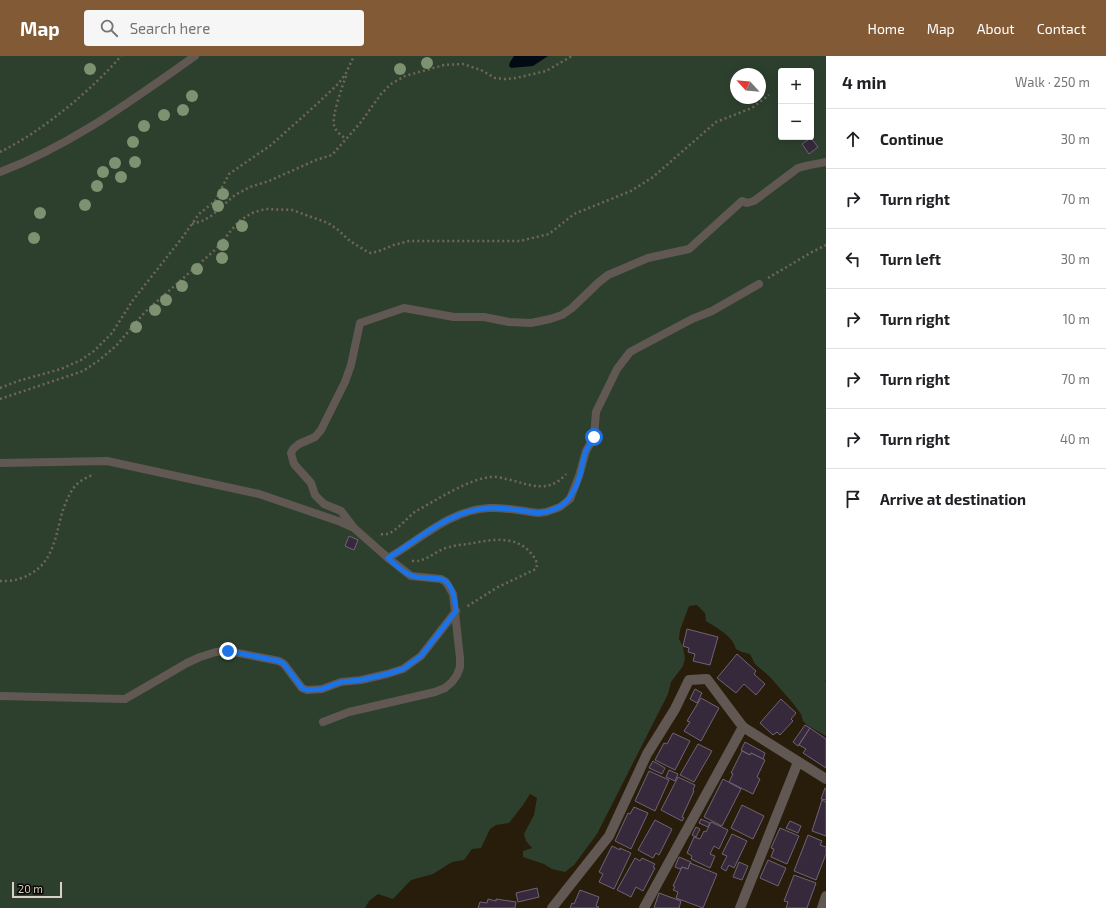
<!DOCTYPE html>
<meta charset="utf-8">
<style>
:root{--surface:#fff;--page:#f6f6f6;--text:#202124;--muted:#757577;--line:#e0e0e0;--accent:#825a36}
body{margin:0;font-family:"Exo 2",sans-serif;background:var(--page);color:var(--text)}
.controls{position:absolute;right:12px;top:12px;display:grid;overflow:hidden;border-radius:4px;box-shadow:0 2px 10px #0003}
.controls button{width:36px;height:36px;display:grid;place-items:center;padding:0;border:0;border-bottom:1px solid var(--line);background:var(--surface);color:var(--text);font:20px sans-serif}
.compass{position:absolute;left:730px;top:12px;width:36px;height:36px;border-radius:50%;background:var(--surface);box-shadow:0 2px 10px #0003;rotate:296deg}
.scale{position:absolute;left:12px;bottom:10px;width:50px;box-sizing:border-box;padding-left:4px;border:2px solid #d9d1c6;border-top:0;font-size:11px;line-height:14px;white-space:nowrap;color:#d9d1c6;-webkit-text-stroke:3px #0c0703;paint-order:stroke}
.stop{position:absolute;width:12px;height:12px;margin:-9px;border:3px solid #1a73e8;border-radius:50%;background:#fff}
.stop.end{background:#1a73e8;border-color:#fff;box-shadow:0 1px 4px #0008}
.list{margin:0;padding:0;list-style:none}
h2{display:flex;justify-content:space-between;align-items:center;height:52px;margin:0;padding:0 16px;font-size:17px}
h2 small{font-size:13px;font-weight:400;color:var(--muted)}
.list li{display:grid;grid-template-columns:26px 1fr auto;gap:12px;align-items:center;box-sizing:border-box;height:60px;padding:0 16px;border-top:1px solid var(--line)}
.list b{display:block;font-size:15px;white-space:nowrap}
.list em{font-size:13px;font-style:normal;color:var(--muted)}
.icon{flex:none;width:22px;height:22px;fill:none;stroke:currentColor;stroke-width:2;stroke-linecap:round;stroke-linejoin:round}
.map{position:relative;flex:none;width:826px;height:852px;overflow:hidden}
header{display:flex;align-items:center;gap:24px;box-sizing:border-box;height:56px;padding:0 20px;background:var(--accent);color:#fff}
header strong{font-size:19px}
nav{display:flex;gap:22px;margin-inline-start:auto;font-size:14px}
.search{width:280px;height:36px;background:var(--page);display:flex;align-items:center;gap:10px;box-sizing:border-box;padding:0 14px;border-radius:4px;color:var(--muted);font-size:15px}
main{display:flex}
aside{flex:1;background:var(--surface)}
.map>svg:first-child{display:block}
.green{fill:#2d402e;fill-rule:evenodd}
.water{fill:#000b15}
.building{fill:#36293b;stroke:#716377}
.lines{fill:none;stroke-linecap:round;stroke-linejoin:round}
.path{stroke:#716758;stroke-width:2.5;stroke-dasharray:2 3;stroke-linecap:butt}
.lane{stroke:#625853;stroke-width:8}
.street{stroke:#625853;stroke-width:10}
.tree{fill:#7e9171}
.route{stroke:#1a73e8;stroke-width:5}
</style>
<header>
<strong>Map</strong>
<div class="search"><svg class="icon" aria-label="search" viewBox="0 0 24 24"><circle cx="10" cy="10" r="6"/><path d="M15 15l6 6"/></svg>Search here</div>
<nav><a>Home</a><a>Map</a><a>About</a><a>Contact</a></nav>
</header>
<main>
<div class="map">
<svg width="826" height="852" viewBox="0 0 826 852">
<rect width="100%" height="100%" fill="#281c0a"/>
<!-- green -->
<path class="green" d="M0,0H826V624L825,625L826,627V680L807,669L803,665L801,658L792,646L769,620L755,608L750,598L742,596L736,593C732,579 718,573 706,565L705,557L697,549L689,550L680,574L679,583L683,591L685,602L683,610L671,626L668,638L597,778L574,809L565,816L552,813L544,808L523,801V795L532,792L526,785L524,778L534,759L537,742L530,738L523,749L509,767L496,769L490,773L481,792L472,793L464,804L452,806L433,818L411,824L393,843L378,838L369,845L365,852H0ZM781,15H811V81H781ZM736,18H760V42H736Z"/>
<!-- water -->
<polygon class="water" points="514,0 548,0 533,10 511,12 509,10 510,6"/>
<!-- building -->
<g class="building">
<polygon points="811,82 818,91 809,98 802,88"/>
<polygon points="349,480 358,484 354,494 345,490"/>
<polygon points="687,573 718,581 710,609 693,605 695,598 688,596 689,592 683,590"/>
<polygon points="737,598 756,615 754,618 765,628 756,639 744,628 736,637 717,622"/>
<polygon points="695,633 702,637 697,647 690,643"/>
<polygon points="701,642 719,652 701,685 684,675 690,666 687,665"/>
<polygon points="781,643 796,657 791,663 793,665 780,679 777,676 773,679 760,667"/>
<polygon points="805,669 810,672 798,690 793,686"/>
<polygon points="810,672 826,683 826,712 803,697 806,693 799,689"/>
<polygon points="673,677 690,685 675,714 655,704 664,687 667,688"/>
<polygon points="745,686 765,697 763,703 751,697 750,699 741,694"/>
<polygon points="698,688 712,695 694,726 680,719"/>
<polygon points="742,695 750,699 751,697 765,704 757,721 760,723 753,738 729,726 733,718 731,717"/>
<polygon points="653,705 665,712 662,718 649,712"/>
<polygon points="669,714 678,718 675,725 666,721"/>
<polygon points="649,715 669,724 655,755 635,745"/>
<polygon points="678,721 695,729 693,734 694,735 682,761 684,762 682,765 661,754"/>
<polygon points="723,723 741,733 722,770 704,761"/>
<polygon points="825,732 826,732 826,744 821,743"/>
<polygon points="822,744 826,746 826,780 812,775"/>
<polygon points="742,749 764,760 753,783 731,772"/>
<polygon points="634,751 648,757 631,793 615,785 628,757 630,758"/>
<polygon points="701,763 710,767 708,771 699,767"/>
<polygon points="655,764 672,773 659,799 656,797 653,802 638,794"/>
<polygon points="790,765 801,770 798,777 786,772"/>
<polygon points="711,766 728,774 719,793 714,790 710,798 715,800 710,812 691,803 692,800 687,797 694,781 700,783 704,775 706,776"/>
<polygon points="696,771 700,773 696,781 692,779"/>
<polygon points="780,772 799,780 787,808 771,801 774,793 771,792"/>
<polygon points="732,778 747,785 734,812 729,809 726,815 721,812 727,800 722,798"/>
<polygon points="808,779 822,785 820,789 826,791 826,798 816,824 794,815"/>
<polygon points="612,790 620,794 620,792 631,797 614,833 599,826 603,818 599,816"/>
<polygon points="679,801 691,806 688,813 682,811 680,813 675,811"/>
<polygon points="635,802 640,805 642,802 655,808 653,811 655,812 643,835 636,831 631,841 617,834"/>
<polygon points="768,804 786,812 778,830 760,822"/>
<polygon points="739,806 748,810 742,824 733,821"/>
<polygon points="690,807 717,818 703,852 676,842 678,836 673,834 675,831 673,830 682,811 688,813"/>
<polygon points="794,819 816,827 807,852 786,852 788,846 784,845"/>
<polygon points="537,832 539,841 518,846 516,837"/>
<polygon points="580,834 599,841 596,850 599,851 598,852 570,852 572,847 574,848"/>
<polygon points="659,837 681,845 679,852 654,852"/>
<polygon points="488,843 496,845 496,843 516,846 515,852 478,852 480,846 487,847"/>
</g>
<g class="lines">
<!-- path -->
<g class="path">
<path d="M346,20C342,31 332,59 334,69C335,75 341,79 346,83"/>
<path d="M0,96C41,76 91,35 121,0"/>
<polyline points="192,168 202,165 211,160 235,139 250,131 269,125 316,104 332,99 361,66 381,38 391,28 405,20 444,9 463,8 481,14 495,22 505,23 516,22 546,15 572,0"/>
<polyline points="768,222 812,196 826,189"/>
<polyline points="0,332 18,325 61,313 81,304 94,295 112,277 133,244 182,182 199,158 215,145 229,118 271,89 317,48 339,27 346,17 354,0"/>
<polyline points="0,343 83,315 98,305 116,290 145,256 216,193 239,165 252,157 265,153 292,154 328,167 337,173 350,185 366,195 371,197 379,195 394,189 409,185 520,185 549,178 574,158 631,135 653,121 716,66 752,52 769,39"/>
<path d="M381,478C392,482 407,461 416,455C437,444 468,423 491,421C496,420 502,422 506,423C530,428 547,439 566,418"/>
<path d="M412,505C425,506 432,498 443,493C451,490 459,489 467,488C487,485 511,478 528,494C533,499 539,506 536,513L498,531L466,551"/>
<path d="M0,525C6,525 13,525 19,523C52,512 54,487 62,457C65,448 69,437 76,429C81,424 88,421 94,418"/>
</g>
<!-- lane -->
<g class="lane">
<path d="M0,116C72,89 132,44 195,0"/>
<polyline points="0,407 107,405 259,438 341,466 354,472 388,502 411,520 441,523 446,526 453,538 460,602 460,611 457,619 452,626 445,632 435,636 349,656 323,666"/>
<path d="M354,472L341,455L324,448L315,439L311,427L294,408L291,397L293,393L299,388L315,381L321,374L345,326L351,309L360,267L404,252L454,261H484L509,266L531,267L550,263L562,259L572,252L599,226L608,219L648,202L689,193L742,145L747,147L754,145L798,112C807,109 816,108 826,106"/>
<path d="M388,502C420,484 449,454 489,452C505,451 522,455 538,457L546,456L560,451L570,443L579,420L586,395L594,381L596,356L617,313L630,296L692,263L712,255L759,228"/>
<polyline points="0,640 125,643 187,607 200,601 216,596 228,595 279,605 284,608 302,632 307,634 322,633 341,626 361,624 387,618 403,613 421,600 456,555"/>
</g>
<!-- street -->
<g class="street">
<polyline points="552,852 609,780 647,698 675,653 689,624 707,623 743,671 826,723"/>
<polyline points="644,852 743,671"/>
<polyline points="740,852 798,706"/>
<polyline points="822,852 826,840"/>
</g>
</g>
<!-- trees -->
<g class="tree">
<circle cx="427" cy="7" r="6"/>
<circle cx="90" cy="13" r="6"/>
<circle cx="400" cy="13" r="6"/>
<circle cx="192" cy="40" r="6"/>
<circle cx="183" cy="54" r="6"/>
<circle cx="164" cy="59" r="6"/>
<circle cx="144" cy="70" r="6"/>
<circle cx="133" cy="86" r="6"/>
<circle cx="135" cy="106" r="6"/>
<circle cx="115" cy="107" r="6"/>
<circle cx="103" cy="116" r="6"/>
<circle cx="121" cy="121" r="6"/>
<circle cx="97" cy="130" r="6"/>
<circle cx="223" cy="138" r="6"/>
<circle cx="85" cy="149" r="6"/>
<circle cx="218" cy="150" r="6"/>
<circle cx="40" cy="157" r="6"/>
<circle cx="242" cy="170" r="6"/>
<circle cx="34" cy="182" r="6"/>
<circle cx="223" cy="189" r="6"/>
<circle cx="222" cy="202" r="6"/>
<circle cx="197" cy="213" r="6"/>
<circle cx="182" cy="230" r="6"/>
<circle cx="166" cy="244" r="6"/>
<circle cx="155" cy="254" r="6"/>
<circle cx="136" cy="271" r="6"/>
</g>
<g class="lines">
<!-- route -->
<path class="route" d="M228,595L279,605L284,608L302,632L307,634L322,633L341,626L361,624L387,618L403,613L421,600L456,555C455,545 453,526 441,523C432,521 422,523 413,520C404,518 395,508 388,502C420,483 449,454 489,452C505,451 522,455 538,457C563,455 573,442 580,419C582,411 583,402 586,395C588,390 592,386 594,381"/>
</g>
</svg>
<div class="controls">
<button>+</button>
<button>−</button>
</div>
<svg class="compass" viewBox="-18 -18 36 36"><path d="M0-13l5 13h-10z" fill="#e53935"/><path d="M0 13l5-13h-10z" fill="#757577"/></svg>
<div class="scale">20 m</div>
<div class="stop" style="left:594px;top:381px"></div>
<div class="stop end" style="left:228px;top:595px"></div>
</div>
<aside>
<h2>4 min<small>Walk · 250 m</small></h2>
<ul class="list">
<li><svg class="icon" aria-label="ahead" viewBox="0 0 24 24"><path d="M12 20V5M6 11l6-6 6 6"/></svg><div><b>Continue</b></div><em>30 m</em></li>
<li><svg class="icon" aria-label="right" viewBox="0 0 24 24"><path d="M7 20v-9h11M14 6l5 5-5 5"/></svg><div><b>Turn right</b></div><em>70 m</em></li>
<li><svg class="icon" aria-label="left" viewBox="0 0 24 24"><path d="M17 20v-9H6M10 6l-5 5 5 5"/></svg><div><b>Turn left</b></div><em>30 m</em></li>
<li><svg class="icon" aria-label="right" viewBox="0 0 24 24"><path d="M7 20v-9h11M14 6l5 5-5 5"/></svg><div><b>Turn right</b></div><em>10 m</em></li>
<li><svg class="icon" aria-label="right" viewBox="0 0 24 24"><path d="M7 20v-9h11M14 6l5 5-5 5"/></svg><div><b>Turn right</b></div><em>70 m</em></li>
<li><svg class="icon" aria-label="right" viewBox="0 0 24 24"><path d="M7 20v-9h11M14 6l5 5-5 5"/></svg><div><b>Turn right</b></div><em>40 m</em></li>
<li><svg class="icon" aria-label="arrive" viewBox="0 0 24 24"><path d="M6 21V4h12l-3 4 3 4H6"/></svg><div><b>Arrive at destination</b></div></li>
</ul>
</aside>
</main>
